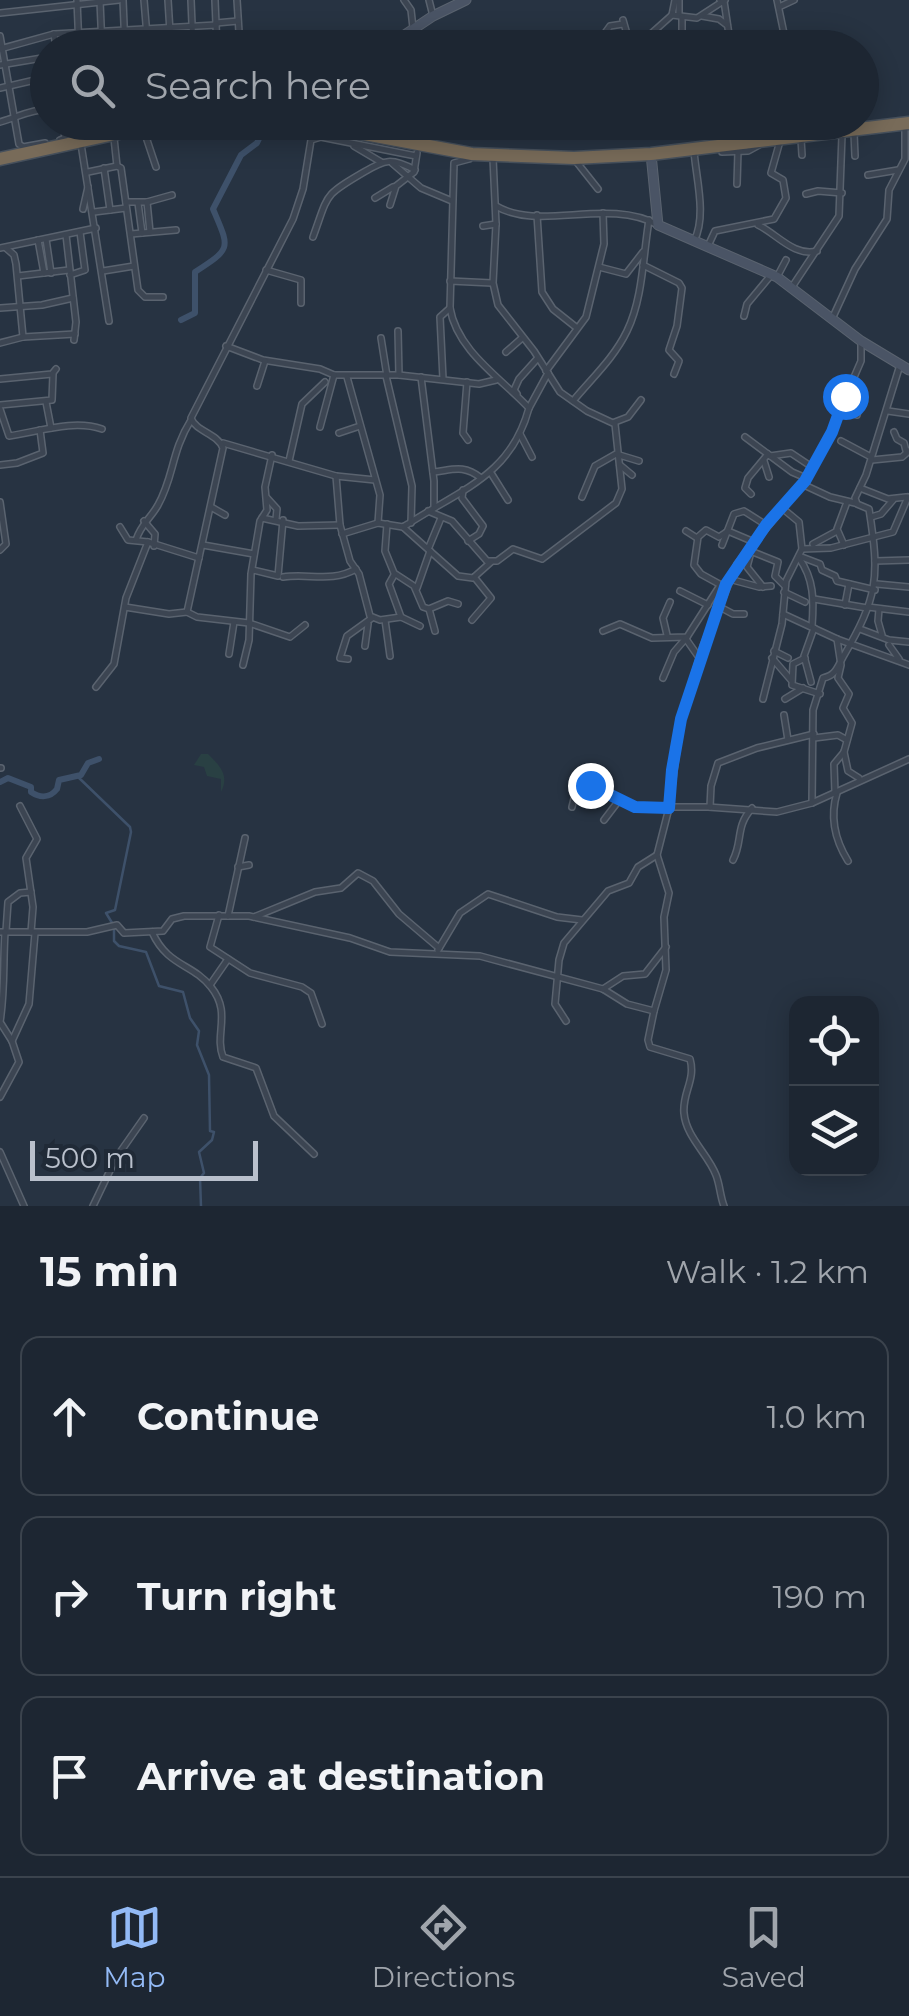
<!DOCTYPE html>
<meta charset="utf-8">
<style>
:root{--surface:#1d2632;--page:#2a323e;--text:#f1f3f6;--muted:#a0a5ac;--line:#3b434d;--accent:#93baf6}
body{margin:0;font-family:Montserrat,sans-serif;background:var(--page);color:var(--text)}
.controls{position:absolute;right:30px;bottom:30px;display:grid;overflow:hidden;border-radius:20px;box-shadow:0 5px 25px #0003}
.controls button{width:90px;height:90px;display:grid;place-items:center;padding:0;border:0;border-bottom:2px solid var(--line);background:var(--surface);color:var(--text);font:50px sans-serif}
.scale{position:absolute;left:30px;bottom:25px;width:228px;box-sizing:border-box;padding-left:10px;border:5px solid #b9c0cc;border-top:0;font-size:28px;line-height:35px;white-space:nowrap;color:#b9c0cc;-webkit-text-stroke:8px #202a37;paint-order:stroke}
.stop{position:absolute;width:30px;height:30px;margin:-22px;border:8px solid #1a73e8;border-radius:50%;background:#fff}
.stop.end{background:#1a73e8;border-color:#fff;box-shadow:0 2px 10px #0008}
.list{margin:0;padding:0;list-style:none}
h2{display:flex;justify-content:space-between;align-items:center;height:130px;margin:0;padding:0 40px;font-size:42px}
h2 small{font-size:32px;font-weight:400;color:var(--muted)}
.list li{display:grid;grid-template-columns:65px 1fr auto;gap:30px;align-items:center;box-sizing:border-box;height:160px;margin:0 20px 20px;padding:0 20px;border:2px solid var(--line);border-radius:20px}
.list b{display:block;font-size:38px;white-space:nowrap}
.list em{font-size:32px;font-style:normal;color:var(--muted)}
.icon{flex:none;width:55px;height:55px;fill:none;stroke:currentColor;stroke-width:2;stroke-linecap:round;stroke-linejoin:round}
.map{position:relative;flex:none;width:909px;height:1206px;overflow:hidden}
.search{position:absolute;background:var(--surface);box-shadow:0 5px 25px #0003;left:30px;right:30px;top:30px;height:110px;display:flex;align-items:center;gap:25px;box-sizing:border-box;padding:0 35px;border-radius:55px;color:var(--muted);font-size:38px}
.sheet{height:670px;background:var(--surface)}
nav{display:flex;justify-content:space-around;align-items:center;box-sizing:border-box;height:140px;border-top:2px solid var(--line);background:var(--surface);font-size:28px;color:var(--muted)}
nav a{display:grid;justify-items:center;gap:5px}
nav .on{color:var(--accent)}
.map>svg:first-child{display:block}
.green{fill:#294043}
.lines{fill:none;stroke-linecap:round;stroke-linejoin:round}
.stream{stroke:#3e516a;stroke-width:2.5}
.river{stroke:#3e516a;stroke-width:6}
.street-casing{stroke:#5a636f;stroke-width:8}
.secondary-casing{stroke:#5a636f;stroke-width:11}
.highway-casing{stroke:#46505c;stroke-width:15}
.street{stroke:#3c4552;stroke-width:5}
.secondary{stroke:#4a5465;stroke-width:9}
.highway{stroke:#786b59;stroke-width:12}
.route{stroke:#1a73e8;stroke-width:12}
</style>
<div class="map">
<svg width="909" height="1206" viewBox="0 0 909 1206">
<rect width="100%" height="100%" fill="#273342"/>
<!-- green -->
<path class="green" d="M201,754H208C219,765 230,775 221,792V779L207,776L204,767L194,765Z"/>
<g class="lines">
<!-- stream -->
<polyline class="stream" points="77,776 130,827 131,832 115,910 106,913 114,926 114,941 119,946 146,952 159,986 183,992 190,1018 199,1031 197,1045 209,1075 210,1131 214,1132 212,1140 199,1152 204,1173 200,1178 201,1206"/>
<!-- river -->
<g class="river">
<path d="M181,320L195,313V272C232,248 230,249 213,209L241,155L257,143L267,122"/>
<path d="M0,782L8,778L31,787V792C40,798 50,798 57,789L59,780L81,775L88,763L99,759"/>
</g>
<!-- street casing -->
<g class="street-casing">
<g id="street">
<polyline points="77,0 79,48"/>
<polyline points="123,0 125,48"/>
<polyline points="144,0 148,48"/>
<polyline points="168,0 171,48"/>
<polyline points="191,0 193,48"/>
<polyline points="215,0 217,48"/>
<polyline points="237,0 240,48"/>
<polyline points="404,0 411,10 413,28"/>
<polyline points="429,0 433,16"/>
<polyline points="679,0 679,15"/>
<polyline points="720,0 724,1 731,48"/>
<polyline points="777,0 787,48"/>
<polyline points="100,1 102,48"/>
<polyline points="779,7 794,0"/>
<polyline points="0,13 119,0"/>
<polyline points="672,15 675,0"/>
<polyline points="702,16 719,19 727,25"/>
<polyline points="623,20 631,48"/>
<polyline points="216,23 238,21"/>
<polyline points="54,34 56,48"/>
<polyline points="0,36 19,144 23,147 45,143"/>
<polyline points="602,37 610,26 623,24"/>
<polyline points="126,41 148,42"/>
<polyline points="588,48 600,38 625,34"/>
<polyline points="635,48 672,15 697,18 725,0"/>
<polyline points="662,48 682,39 682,17"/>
<polyline points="0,49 54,34 216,25"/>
<polyline points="0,65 48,57"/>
<polyline points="0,88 48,77"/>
<path d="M0,122C18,117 29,110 48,109"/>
<polyline points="84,122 86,139"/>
<polyline points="741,122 754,139"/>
<polyline points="144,131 156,167"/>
<polyline points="854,133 855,156"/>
<polyline points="114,138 117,166"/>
<polyline points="801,139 802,155"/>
<polyline points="60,140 65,138 63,122"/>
<polyline points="81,144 109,321"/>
<polyline points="354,146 381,162"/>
<path d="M694,151C696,178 707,216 694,241"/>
<polyline points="722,152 748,151 759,145"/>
<polyline points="575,160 598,189"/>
<polyline points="392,163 421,188 452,201"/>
<polyline points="104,168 110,210"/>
<polyline points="88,172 117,166 121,168 138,290 145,297 163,297"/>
<polyline points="868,175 898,170"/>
<polyline points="737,184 738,151"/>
<polyline points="806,194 818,191 842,193"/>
<polyline points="375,198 393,187"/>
<polyline points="126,202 147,202 172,195"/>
<polyline points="147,202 150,232"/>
<polyline points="138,203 142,233"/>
<polyline points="390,205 396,186 414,172 417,153"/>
<path d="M496,206C540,232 607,197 658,225"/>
<polyline points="83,209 88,187"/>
<polyline points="94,212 126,208"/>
<polyline points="537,215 542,292 553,309 577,328"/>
<path d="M758,225C777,234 794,257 817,251"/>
<polyline points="483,226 496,224"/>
<polyline points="131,234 176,230"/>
<polyline points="66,235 76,322 74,340"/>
<path d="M313,237C329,193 323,196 364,172C385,160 391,157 415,170"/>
<polyline points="46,239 51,273"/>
<polyline points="38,240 44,273"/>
<polyline points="708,246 715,231 774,219 786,198 783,180 771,173 780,141"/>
<polyline points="0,248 96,228"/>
<polyline points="6,248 14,255 16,264 23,337"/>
<polyline points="643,265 679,283 682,288 677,326 669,350 679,361 674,374"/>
<polyline points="599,267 626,274 643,252"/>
<polyline points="266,270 301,280 301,303"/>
<polyline points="103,271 134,266"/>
<polyline points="70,275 85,270 80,232"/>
<polyline points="18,276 69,270"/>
<polyline points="777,277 786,260"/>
<polyline points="450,281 492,283"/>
<polyline points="792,287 839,216 842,135"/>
<polyline points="0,308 42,305 73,298"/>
<polyline points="744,316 747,304 772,274"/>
<polyline points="832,319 855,269 887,219 889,190 905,159 905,126"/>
<polyline points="398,331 399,375"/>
<polyline points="381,338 387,376"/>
<polyline points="0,343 23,337 75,334"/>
<polyline points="226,346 263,360 320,369 334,375 399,375 479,384 496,380"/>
<polyline points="506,352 522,338"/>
<polyline points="546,371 586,317 604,244 603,213"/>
<polyline points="386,376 412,486 411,523"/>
<polyline points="347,377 380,495 378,523"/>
<polyline points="421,377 434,481 434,508"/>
<polyline points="0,379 52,374 56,369"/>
<polyline points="443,379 440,317 450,308 454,163 469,159"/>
<polyline points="467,382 463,433 468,440"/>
<polyline points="853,382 852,394 860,404 857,415"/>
<polyline points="257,386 265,361"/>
<polyline points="517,394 514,390 519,379 537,359"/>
<path d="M573,401C592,378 614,358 627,331C643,298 643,256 649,220"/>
<polyline points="46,402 51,428"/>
<polyline points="0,405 52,400 53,374"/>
<polyline points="529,408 548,373"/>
<path d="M0,409L9,436C38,432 73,419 102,429"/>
<polyline points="888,411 909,414"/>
<polyline points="615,422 628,417 641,400"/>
<polyline points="320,427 334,375"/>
<polyline points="894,432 897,439 904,443 906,451"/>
<polyline points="339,433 360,426"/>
<polyline points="520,434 532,457"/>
<polyline points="745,437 792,472 806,478"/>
<polyline points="841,441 871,457"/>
<polyline points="223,443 336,476 375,480"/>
<polyline points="770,456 791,453 812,467"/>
<polyline points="872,460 902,457 909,451"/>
<polyline points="289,461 302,404 325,382"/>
<polyline points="764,461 769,477"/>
<polyline points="0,465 17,463 43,453 40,430"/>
<polyline points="620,465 632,475"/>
<path d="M433,472C453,470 463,464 481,478"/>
<polyline points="491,473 508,500"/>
<polyline points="336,476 340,525 350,561 359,574 370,616 380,620 401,617 420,626"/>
<polyline points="802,484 830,497 855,503"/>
<polyline points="860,488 888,499 906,497"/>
<polyline points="463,490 462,498 483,526 479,534 468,541"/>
<polyline points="751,494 745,488 748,478 768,454"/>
<polyline points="582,497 595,466 616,454 639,461"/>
<polyline points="267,498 277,509 276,519"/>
<polyline points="0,502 6,544 0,550"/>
<polyline points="211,507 225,515"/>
<polyline points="428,511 452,521 487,561 497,561 513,549 542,559 616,503 622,489 615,424 587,411 560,392 534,351 498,305 493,283 496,224 493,158"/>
<polyline points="871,517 881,514 893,500"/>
<polyline points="262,518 298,526 340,525"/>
<polyline points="144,521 155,534 154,546"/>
<polyline points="387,524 385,551 394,573 414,586 423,607 429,609 448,601 458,604"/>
<polyline points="120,527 128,540 148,542 199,558"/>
<polyline points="403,527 458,576 473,578 491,562"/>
<polyline points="686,531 697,538"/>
<path d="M342,534L378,523L403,527L408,524C462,489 511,475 529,408C502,379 457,351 450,308"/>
<path d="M136,540C141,524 151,518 158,505C174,477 171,452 191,420"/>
<polyline points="813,544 837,531"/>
<polyline points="203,545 254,554"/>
<polyline points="722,545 734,514 744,511 766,525"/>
<polyline points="844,545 837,529 847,502"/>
<polyline points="429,547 441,518"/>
<polyline points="802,549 831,548 893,532 908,497"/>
<polyline points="748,550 778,562 775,576 785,586"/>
<polyline points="751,552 747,567 763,587"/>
<polyline points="799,556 820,564 822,570 835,576 837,581 875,590"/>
<path d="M799,558C814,579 814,600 812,626"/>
<polyline points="875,561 909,560"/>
<polyline points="253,570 278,576 283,520"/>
<polyline points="394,575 389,584 401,617"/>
<path d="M283,577C309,573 331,583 356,569"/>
<polyline points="729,579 759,587 771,586"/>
<polyline points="877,584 909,587"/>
<polyline points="721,585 701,574 694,565 698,537 706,530 719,537 728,531 754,542"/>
<polyline points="417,588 430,551"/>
<polyline points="680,591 708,605"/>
<polyline points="784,592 805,602"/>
<polyline points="814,599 867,608"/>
<polyline points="845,605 849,584"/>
<polyline points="718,606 733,614 744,614"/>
<polyline points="125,607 169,614 187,612"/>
<polyline points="868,607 909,612"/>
<polyline points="429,609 435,631"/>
<polyline points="879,609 878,621 882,635"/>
<polyline points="783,614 837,639 909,665"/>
<polyline points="385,620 390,656"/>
<polyline points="472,620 491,598 475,578"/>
<path d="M305,625L290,637L249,623L197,617L187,612L223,448C217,433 196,432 191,418L293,219L303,189L311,140L321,137L416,156"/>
<polyline points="860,629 889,640 909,642"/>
<polyline points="603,631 620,624 652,638 687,637 719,587 726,584"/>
<polyline points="667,635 663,618 670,602"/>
<polyline points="686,639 700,659"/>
<polyline points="889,645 899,659"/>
<polyline points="365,646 368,624"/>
<polyline points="774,651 788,658"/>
<polyline points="229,654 234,622"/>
<polyline points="772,658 791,680"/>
<polyline points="805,658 793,664 792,685 820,694"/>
<polyline points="348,659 340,658 347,636 372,618"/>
<polyline points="243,665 249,640 251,574 260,521 267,510 265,487 272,455"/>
<polyline points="663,678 674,652 687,637"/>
<polyline points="811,682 804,656 814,628"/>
<polyline points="96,687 114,664 126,598 148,542"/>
<polyline points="763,699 782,624 786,581 802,549 799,522 782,508"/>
<polyline points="785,699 803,688"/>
<polyline points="784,715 788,740"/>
<polyline points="814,738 838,735 847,740"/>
<polyline points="844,752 848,771 859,778"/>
<polyline points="0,768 1,768"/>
<polyline points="835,793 834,764 844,752 852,723 843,708 849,694 838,678 841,665 837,639"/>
<path d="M837,793C830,816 835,840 848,861"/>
<path d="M812,803L813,710L823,678C835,676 837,668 843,657C878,597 880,578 869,509L857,504L855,498L866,475L900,365"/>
<polyline points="20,806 37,839 26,858 33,907 31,932"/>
<polyline points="572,807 579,778 637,807 708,807 777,812 812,803 909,759"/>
<polyline points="710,807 711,786 718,763 757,748 814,734"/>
<polyline points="604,820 620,799"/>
<path d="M733,860C743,841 735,827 752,808"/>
<polyline points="238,867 249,865"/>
<polyline points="219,915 210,947 250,973 302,987 311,993 322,1024"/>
<polyline points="228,916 245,838"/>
<polyline points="254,917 315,892 341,888 358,873 373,881 399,914 439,948"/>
<polyline points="6,931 8,902 20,893 31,892"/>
<path d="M0,932H87L117,925L124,933L163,931L172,919L184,916H249L350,938L390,952L480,956L603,989L627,1004L654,1011L648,1040L650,1047L690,1059C696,1080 682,1093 684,1113C686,1137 708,1154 716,1175C720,1185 720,1196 724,1206"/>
<path d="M152,932C168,967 192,963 211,987C232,1013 214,1034 223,1057L256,1068L274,1116L314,1154"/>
<polyline points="438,950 460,913 488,894 557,917 582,920"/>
<polyline points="210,985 228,959"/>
<polyline points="603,989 623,976 645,974 666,947"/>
<polyline points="654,1011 666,970 664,917 669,893 657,855 669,808 681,719 703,646 737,564 805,481 826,442 861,361 861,341"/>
<polyline points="566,1021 555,1004 559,960 564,943 608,891 629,883 638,867 657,855"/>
<polyline points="12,1041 29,1004 35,933"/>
<path d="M0,1097L19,1062L12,1041L0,1022C5,990 3,964 5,932"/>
<polyline points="0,1152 24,1206"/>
<polyline points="93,1206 116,1158 144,1118"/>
</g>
</g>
<!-- secondary casing -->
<g class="secondary-casing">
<g id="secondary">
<polyline points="385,48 433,16 466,0"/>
<polyline points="651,154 658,225 777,277 861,341 909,370"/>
</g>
</g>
<!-- highway casing -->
<g class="highway-casing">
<g id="highway">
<polyline points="300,122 472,154 574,158 651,154 909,123"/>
<polyline points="0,159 169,122"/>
</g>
</g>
<!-- street -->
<use href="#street" class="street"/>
<!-- secondary -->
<use href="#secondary" class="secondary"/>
<!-- highway -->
<use href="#highway" class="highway"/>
</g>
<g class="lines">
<!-- route -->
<polyline class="route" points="590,785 635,807 669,808 672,770 681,719 726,584 766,525 805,481 832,432 845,396"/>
</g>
</svg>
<div class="controls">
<button><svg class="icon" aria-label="locate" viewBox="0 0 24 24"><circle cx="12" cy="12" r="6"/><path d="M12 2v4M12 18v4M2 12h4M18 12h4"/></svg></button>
<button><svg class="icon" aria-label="layers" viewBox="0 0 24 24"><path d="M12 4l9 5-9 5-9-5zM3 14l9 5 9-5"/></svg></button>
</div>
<div class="scale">500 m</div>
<div class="stop" style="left:845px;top:396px"></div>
<div class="stop end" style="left:590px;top:785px"></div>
<div class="search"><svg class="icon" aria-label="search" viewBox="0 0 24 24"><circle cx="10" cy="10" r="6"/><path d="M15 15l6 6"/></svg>Search here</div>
</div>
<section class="sheet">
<h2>15 min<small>Walk · 1.2 km</small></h2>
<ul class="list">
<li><svg class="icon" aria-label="ahead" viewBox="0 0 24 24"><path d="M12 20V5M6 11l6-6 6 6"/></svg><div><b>Continue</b></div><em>1.0 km</em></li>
<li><svg class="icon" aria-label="right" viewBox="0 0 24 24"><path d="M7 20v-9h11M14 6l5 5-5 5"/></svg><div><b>Turn right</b></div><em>190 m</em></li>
<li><svg class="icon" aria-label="arrive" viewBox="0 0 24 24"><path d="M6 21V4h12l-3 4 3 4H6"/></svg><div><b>Arrive at destination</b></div></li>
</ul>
</section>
<nav>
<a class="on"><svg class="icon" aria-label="map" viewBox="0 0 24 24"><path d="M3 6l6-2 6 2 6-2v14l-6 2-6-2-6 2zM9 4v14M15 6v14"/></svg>Map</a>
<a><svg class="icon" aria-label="directions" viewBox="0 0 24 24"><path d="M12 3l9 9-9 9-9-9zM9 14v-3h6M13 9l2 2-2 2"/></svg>Directions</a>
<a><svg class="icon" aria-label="saved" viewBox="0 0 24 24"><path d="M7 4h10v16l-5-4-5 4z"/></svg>Saved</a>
</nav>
